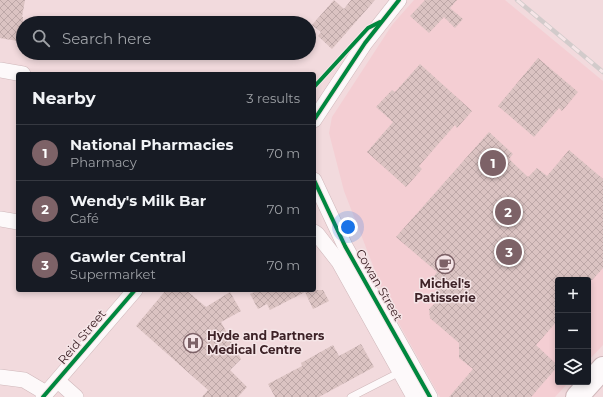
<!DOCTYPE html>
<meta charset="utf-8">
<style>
:root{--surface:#171b24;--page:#242831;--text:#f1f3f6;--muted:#9ea1a6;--line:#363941;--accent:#7d6267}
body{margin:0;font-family:Montserrat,sans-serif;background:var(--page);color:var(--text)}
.controls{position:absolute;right:12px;bottom:12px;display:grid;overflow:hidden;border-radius:4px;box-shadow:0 2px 6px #0003}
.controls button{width:36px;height:36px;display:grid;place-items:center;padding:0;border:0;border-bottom:1px solid var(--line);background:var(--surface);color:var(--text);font:20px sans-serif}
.you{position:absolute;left:348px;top:227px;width:14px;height:14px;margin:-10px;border:3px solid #fff;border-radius:50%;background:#1a73e8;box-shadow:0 0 0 6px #1a73e833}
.badge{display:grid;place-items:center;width:26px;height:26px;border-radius:50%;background:var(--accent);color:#fff;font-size:13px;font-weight:700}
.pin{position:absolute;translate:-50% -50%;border:2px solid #fff;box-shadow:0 1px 4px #0006}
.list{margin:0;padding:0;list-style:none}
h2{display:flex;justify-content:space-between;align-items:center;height:52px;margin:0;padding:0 16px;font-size:17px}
h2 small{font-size:13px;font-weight:400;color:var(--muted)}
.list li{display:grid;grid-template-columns:26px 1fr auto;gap:12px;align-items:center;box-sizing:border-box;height:56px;padding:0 16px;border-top:1px solid var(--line)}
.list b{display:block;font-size:15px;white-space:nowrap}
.list p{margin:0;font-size:13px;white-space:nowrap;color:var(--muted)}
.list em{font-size:13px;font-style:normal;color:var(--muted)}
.icon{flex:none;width:22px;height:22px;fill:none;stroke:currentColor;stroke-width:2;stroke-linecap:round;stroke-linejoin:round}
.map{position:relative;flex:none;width:603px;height:397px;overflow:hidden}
.search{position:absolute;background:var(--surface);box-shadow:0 2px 6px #0003;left:16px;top:16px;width:300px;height:44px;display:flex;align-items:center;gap:10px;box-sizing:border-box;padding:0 14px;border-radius:22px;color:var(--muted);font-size:15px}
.panel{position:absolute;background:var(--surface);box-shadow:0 2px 6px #0003;left:16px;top:72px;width:300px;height:220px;border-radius:4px}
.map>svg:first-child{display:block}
.built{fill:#f4ced3}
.building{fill:url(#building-cross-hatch)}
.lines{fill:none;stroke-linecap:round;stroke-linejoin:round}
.lane-casing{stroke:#cfb7ba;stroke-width:8}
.street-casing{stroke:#cfb7ba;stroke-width:16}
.primary-casing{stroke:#cfb7ba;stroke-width:24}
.lane{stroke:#fdf9fa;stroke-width:7}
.street{stroke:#fdf9fa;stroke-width:15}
.primary{stroke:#fdf9fa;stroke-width:22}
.rail-casing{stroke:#d2cbcb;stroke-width:4.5}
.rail{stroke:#f5e5e7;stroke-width:3;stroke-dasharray:9;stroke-linecap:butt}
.cycleway-casing{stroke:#f5e5e7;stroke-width:6}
.cycleway{stroke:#00873e;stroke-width:4}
.labels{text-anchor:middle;stroke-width:3;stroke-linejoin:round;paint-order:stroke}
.poi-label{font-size:12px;font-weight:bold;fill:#3e2227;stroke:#f5e5e7}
.street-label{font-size:12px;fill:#3e2227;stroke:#f5e5e7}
</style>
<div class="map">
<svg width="603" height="397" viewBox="0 0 603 397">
<defs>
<pattern id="building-cross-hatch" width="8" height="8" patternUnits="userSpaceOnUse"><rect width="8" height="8" fill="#dbc3c2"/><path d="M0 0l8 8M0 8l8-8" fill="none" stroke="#bda7a7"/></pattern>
</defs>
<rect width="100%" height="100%" fill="#f2dadd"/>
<!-- built -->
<polygon class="built" points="414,0 505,0 603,81 603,345 588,361 588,280 558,280 558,382 569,382 555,397 440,397 388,304 344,191 329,133 332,117 392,25"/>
<!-- building -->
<g class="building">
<polygon points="0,0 25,0 22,17 23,17 23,42 0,38"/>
<polygon points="334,0 344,9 351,0 375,0 332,49 318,36 321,32 312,25"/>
<polygon points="425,0 457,0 450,8 463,19 455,28 444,17 429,33 410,16"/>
<polygon points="538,58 578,92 562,111 559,108 534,137 498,106"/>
<polygon points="420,64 472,111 457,128 455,125 419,166 422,169 406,187 367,152 393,122 376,107 392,90 395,92"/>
<polygon points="489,132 513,154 509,159 528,177 537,168 547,176 569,150 603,179 603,268 592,280 558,280 558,320 536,345 558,366 531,397 449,397 473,369 459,358 459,343 430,318 429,309 440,298 432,279 437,272 396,237"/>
<polygon points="166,290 186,290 206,307 230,292 241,311 221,322 241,359 230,370 247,387 238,397 202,397 208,390 136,326"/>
<polygon points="259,290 323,290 329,301 313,309 305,292 270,310 267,304 258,309 250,294"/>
<polygon points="361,344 374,367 319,397 275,397 268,384 302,366 301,363 333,345 339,356"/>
</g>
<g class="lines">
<!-- lane casing -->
<g class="lane-casing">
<polyline id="lane" points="351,397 402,371"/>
</g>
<!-- street casing -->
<g class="street-casing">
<g id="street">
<polyline points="0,70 23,74"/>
<polyline points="314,120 365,43 399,0"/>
<polyline points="314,180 345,246 430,397"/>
<polyline points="0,219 18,222"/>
<polyline points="314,232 317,234 339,262 414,397"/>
<polyline points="0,377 24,380 46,393"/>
<polyline points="58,381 76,397"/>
<polyline points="43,397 135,290"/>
</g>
</g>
<!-- primary casing -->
<g class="primary-casing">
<polyline id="primary" points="577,397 603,368"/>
</g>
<!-- lane -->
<use href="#lane" class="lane"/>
<!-- street -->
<use href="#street" class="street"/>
<!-- primary -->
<use href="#primary" class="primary"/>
<!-- rail casing -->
<g class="rail-casing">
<polyline id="rail" points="517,0 603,72"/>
</g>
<!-- rail -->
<use href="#rail" class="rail"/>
<!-- cycleway casing -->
<g class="cycleway-casing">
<g id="cycleway">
<polyline points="314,87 368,28 380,22"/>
<polyline points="314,120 365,43 399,0"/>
<polyline points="314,180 345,246 430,397"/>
<polyline points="43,397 135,290"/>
</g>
</g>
<!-- cycleway -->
<use href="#cycleway" class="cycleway"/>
</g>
<!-- icons -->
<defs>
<g id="cafe-ring" transform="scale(1)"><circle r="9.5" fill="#f5e5e7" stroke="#7d6267" stroke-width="1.5"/><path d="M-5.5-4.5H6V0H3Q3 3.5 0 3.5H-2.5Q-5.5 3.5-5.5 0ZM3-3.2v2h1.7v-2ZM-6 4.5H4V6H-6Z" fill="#7d6267"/></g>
<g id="hospital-ring" transform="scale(1)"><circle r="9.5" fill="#f5e5e7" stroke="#7d6267" stroke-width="1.5"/><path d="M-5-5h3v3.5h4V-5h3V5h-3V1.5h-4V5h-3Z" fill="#7d6267"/></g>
</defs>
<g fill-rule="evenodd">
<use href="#cafe-ring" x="445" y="264"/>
<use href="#hospital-ring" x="193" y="343"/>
</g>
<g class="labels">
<!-- poi labels -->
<g class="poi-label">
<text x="445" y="288">Michel's<tspan x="445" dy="14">Patisserie</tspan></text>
<text x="207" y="340" text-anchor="start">Hyde and Partners<tspan x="207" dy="14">Medical Centre</tspan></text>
</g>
<!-- street labels -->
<g class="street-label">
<text transform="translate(379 285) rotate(60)" y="4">Cowan Street</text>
<text transform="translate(82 337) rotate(-50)" y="4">Reid Street</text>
</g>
</g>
</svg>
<div class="controls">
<button>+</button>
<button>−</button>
<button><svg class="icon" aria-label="layers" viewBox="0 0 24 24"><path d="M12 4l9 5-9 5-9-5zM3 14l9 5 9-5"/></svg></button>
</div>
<div class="you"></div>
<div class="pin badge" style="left:493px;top:163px">1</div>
<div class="pin badge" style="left:508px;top:212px">2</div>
<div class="pin badge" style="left:509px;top:252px">3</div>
<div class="search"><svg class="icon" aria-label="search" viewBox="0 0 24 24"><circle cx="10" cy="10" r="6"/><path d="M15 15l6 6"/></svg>Search here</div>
<section class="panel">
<h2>Nearby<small>3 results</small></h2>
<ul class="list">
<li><span class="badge">1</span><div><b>National Pharmacies</b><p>Pharmacy</p></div><em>70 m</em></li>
<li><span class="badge">2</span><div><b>Wendy's Milk Bar</b><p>Café</p></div><em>70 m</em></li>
<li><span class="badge">3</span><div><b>Gawler Central</b><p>Supermarket</p></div><em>70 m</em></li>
</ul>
</section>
</div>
